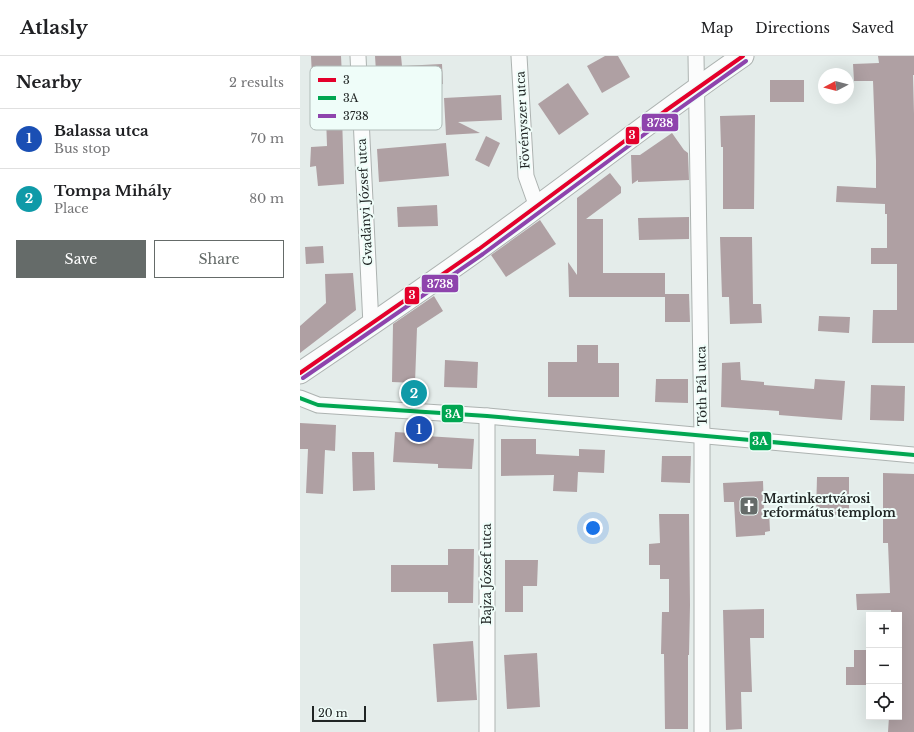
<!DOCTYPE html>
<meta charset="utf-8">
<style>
:root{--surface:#fff;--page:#f6f6f6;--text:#202124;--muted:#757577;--line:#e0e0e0;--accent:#656b69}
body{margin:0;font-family:"Libre Baskerville",serif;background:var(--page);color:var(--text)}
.controls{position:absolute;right:12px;bottom:12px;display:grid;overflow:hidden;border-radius:0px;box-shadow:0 4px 16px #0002}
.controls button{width:36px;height:36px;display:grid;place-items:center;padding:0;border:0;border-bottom:1px solid var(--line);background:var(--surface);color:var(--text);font:20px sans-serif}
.compass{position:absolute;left:518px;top:12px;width:36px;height:36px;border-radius:50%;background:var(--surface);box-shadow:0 4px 16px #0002;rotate:263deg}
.scale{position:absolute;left:12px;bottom:10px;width:54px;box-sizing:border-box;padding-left:4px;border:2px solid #202524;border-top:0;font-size:11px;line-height:14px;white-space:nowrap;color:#202524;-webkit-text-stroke:3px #effdf9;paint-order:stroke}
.you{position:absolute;left:293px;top:472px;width:14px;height:14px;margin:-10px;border:3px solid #fff;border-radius:50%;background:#1a73e8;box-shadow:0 0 0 6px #1a73e833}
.badge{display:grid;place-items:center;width:26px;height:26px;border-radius:50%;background:var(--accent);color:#fff;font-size:13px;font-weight:700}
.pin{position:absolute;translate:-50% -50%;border:2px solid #fff;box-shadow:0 1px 4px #0006}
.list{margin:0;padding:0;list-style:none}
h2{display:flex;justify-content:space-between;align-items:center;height:52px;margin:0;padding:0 16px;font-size:17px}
h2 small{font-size:13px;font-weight:400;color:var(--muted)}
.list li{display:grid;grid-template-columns:26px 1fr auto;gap:12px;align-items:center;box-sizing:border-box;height:60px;padding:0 16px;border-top:1px solid var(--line)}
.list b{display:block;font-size:15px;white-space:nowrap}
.list p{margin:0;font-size:13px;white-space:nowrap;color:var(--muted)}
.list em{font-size:13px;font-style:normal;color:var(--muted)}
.actions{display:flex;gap:8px;padding:12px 16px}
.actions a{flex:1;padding:9px 0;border:1px solid var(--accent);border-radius:0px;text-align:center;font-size:14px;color:var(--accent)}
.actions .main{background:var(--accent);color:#fff}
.icon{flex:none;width:22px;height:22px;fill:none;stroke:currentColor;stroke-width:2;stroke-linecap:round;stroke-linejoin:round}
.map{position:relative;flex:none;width:614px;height:676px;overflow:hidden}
header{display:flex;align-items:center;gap:24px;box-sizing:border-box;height:56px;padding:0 20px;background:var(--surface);border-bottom:1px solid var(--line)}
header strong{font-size:19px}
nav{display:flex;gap:22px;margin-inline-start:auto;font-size:14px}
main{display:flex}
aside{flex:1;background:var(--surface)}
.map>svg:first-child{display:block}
.building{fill:#afa0a3}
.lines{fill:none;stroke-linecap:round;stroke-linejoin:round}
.street-casing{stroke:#adb3b1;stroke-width:17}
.secondary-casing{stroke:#adb3b1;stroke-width:23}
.street{stroke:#fbfcfc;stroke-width:15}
.secondary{stroke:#fbfcfc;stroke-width:21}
.bus-1-casing{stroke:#effdf9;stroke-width:7}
.bus-2-casing{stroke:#effdf9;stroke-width:7}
.bus-3-casing{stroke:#effdf9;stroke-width:7}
.bus-1{stroke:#e4002b;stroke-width:4}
.bus-2{stroke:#00a651;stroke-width:4}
.bus-3{stroke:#8e44ad;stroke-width:4}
.labels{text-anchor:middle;stroke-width:4;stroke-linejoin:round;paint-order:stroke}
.street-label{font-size:12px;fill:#202524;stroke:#effdf9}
.poi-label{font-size:12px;font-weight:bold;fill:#202524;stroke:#effdf9;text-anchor:start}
.key{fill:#effdf9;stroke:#b1bcb9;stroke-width:1}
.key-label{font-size:11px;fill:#202524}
.line-badge{stroke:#effdf9;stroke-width:1.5}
.badge-label{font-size:11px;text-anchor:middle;font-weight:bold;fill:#fff}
</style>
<header>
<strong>Atlasly</strong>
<nav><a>Map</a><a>Directions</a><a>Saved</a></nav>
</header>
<main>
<aside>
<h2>Nearby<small>2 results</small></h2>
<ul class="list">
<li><span class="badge" style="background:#1a4fb4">1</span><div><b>Balassa utca</b><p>Bus stop</p></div><em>70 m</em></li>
<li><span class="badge" style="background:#0f9aa8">2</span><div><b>Tompa Mihály</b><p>Place</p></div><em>80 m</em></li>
</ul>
<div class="actions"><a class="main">Save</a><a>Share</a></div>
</aside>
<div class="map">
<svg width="614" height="676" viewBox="0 0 614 676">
<rect width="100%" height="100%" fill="#e4ecea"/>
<!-- building -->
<g class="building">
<polygon points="11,0 41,0 44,59 42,59 44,128 18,130 16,110 10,111 11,91 27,90 26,60 14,60"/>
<polygon points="75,0 101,0 102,10 142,8 143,28 103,31 105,61 79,62"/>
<polygon points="305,0 318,0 330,21 302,37 287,10"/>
<polygon points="578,0 614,0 614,19 613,19 614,58 614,287 572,287 573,254 597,254 597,208 571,208 571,192 587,192 587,158 585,158 585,148 536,146 537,130 576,132 576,105 573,25 554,25 553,8 579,7"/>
<rect x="470" y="24" width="34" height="22"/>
<polygon points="268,27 289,58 259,79 238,48"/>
<polygon points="201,39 202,64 158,66 180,77 146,79 144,42"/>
<polygon points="455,59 454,153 423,153 423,91 421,91 420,60"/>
<polygon points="372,77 384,94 388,97 389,124 338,126 338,124 332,128 331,99 340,99"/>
<polygon points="186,80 200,87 189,111 175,104"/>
<polygon points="146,87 149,120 79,126 77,93"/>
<polygon points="310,117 321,131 321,137 286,163 303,163 303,217 365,217 365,241 269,241 268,206 277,219 277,142"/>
<polygon points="137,149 138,170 98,171 97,151"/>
<polygon points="389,161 389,183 339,184 338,162"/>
<polygon points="240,164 256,188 206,221 191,199"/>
<polygon points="420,181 452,181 453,248 461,248 462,267 430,268 429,241 422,241"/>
<polygon points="23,190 24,207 6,208 5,191"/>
<polygon points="53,217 56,254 0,297 0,270 26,247 25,218"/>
<polygon points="365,238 389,238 390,266 365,266"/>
<polygon points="134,240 143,255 117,272 115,327 92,326 93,268"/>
<polygon points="519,260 550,261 549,277 518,275"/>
<polygon points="277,289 298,289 298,307 319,307 319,341 248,341 248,306 277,306"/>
<polygon points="145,304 178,306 177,332 144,331"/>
<polygon points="440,306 441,324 464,326 464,329 514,333 515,323 545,325 542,364 479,359 479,355 421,351 422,307"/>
<polygon points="356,323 388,323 388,347 355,346"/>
<polygon points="571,329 605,330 604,365 570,364"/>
<polygon points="0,367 36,369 35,395 25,394 23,438 6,437 8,393 0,393"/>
<polygon points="95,376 126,378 126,380 174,383 172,413 138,412 138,408 93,406"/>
<polygon points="201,383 236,383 236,398 279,400 279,393 305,394 304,417 278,416 277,436 253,435 254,419 201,420"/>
<polygon points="52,396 74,396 75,434 53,435"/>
<polygon points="362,400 391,400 390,427 361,426"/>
<polygon points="583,417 614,418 614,676 588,676 589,661 599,661 599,559 591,559 591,554 557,554 556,538 590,537 588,487 583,487"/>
<polygon points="517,421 549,421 549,459 516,459"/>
<polygon points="463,425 464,455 469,455 470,475 465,476 465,479 436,481 434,446 424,446 423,427"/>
<polygon points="359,458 389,458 390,549 389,599 388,599 388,673 365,673 364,598 361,598 362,556 369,556 369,523 360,523 360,509 349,509 349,488 360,487"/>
<polygon points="148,493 174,493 173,547 148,547 148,536 91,536 91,509 148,509"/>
<polygon points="205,504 238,504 237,530 223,530 223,556 205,556"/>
<polygon points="464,553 464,582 450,582 452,636 441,636 442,673 426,674 423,554"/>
<polygon points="173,585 177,644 137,646 133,588"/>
<polygon points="554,594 569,594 569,629 546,629 546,611 554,611"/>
<polygon points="237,597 240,651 207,653 204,599"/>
</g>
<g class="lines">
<!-- street casing -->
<g class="street-casing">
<g id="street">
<polyline points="58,0 71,269"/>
<polyline points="219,0 226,120 237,151"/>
<polyline points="396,0 402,380 402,676"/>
<polyline points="0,342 18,349 187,360 614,399"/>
<polyline points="187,676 187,360"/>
</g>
</g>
<!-- secondary casing -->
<g class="secondary-casing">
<path id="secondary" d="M0,317C80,263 160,208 238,150C306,100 373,48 443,0"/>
</g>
<!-- street -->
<use href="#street" class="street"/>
<!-- secondary -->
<use href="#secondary" class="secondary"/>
<!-- bus-1 casing -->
<g class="bus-1-casing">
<polyline id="bus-1" points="0,317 179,193 365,55 443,0"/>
</g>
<!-- bus-2 casing -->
<g class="bus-2-casing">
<polyline id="bus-2" points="0,342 18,349 187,360 614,399"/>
</g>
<!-- bus-3 casing -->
<g class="bus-3-casing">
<polyline id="bus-3" points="3,322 183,198 369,60 446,5"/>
</g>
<!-- bus-1 -->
<use href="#bus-1" class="bus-1"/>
<!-- bus-2 -->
<use href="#bus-2" class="bus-2"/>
<!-- bus-3 -->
<use href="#bus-3" class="bus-3"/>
</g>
<!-- icons -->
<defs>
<g id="church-square" transform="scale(1)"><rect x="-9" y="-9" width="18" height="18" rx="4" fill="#656b69" stroke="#effdf9"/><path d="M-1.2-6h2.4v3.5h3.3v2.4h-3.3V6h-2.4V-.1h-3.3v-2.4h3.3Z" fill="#fff"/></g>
</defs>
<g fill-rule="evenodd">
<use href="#church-square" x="449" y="450"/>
</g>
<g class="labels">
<!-- street labels -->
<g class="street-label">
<text transform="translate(223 64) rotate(-93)" y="4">Fövényszer utca</text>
<text transform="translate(65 146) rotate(-93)" y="4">Gvadányi József utca</text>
<text transform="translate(402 330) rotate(-91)" y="4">Tóth Pál utca</text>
<text transform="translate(187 518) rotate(-90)" y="4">Bajza József utca</text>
</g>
<!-- poi labels -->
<g class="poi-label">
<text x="463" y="447">Martinkertvárosi<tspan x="463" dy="14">református templom</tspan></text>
</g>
</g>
<!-- legend -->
<rect x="10" y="10" width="132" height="64" rx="6" class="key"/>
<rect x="18" y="22" width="18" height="4" fill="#e4002b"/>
<rect x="18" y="40" width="18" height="4" fill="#00a651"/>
<rect x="18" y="58" width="18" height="4" fill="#8e44ad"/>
<g class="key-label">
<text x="43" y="28">3</text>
<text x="43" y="46">3A</text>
<text x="43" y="64">3738</text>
</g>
<g class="line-badge">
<rect x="341" y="57" width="38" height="19" rx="4" fill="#8e44ad"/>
<rect x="325" y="70" width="15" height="19" rx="4" fill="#e4002b"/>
<rect x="121" y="218" width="38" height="19" rx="4" fill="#8e44ad"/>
<rect x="104" y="230" width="16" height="19" rx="4" fill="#e4002b"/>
<rect x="141" y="348" width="23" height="19" rx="4" fill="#00a651"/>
<rect x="449" y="375" width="23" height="20" rx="4" fill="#00a651"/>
</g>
<g class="badge-label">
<text x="360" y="71">3738</text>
<text x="332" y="83">3</text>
<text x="140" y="232">3738</text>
<text x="112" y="243">3</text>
<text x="153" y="362">3A</text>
<text x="460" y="389">3A</text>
</g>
</svg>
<div class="controls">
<button>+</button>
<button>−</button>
<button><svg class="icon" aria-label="locate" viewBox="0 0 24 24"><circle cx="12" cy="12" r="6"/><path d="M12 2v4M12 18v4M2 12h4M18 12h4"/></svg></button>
</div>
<svg class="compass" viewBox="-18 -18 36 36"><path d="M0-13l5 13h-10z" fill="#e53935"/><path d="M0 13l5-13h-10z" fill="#757577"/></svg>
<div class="scale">20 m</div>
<div class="you"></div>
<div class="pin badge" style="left:119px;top:373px;background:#1a4fb4">1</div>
<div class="pin badge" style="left:114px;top:337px;background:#0f9aa8">2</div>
</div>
</main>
